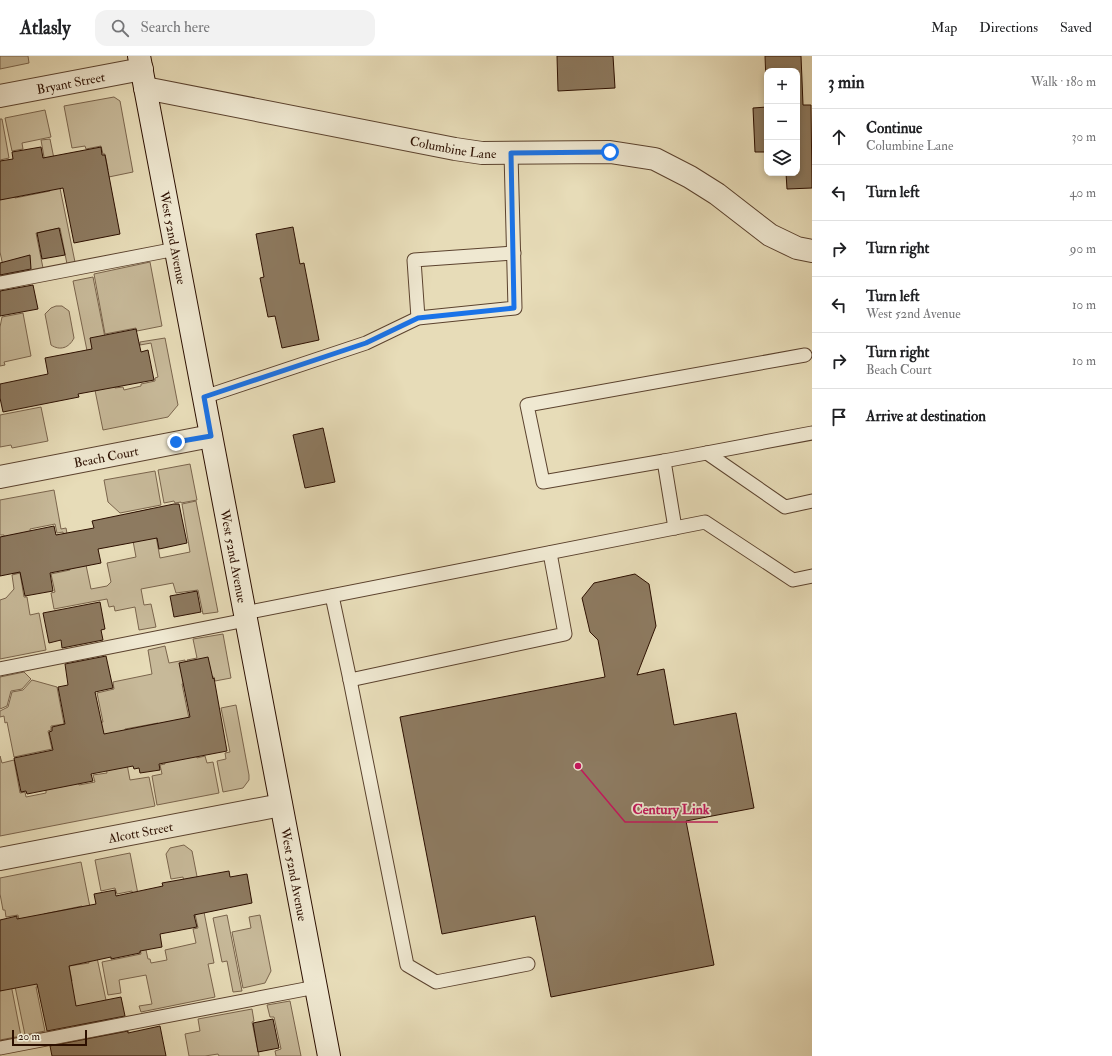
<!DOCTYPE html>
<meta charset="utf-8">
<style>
:root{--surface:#fff;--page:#f2f2f2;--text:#202124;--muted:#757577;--line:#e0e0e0}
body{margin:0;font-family:"IM FELL Double Pica",serif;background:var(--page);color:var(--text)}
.controls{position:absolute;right:12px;top:12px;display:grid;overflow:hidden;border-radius:8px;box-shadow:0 2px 6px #0003}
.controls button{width:36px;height:36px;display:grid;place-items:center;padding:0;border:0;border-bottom:1px solid var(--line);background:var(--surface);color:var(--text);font:20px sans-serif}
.scale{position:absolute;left:12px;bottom:10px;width:75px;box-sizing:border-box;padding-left:4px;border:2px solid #2c0f00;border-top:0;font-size:11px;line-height:14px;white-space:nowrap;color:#2c0f00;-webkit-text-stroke:3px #efe8d1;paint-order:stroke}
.stop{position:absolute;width:12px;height:12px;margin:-9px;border:3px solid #1a73e8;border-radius:50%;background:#fff}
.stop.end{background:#1a73e8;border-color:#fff;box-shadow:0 1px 4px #0008}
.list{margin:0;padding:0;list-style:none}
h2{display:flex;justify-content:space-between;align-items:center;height:52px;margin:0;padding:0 16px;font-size:17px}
h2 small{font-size:13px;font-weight:400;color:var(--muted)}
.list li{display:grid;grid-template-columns:26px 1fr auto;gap:12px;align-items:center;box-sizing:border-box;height:56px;padding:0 16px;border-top:1px solid var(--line)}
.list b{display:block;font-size:15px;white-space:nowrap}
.list p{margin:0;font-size:13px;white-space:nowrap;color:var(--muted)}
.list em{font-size:13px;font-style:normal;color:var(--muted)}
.icon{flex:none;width:22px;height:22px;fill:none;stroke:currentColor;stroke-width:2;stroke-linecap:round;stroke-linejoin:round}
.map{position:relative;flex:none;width:812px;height:1000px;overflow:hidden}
header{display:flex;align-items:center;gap:24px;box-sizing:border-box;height:56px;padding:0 20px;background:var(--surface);border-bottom:1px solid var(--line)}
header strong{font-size:19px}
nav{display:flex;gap:22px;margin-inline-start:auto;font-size:14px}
.search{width:280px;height:36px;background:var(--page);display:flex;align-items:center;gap:10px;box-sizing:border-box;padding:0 14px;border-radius:12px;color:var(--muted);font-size:15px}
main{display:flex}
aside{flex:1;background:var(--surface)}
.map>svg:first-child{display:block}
.green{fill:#c7b999;stroke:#7a644c}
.building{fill:#8d7a60;stroke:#2c0f00}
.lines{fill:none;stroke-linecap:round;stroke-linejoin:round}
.lane-casing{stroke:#5b422e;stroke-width:15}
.street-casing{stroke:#5b422e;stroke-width:24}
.secondary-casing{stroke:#2c0f00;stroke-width:24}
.lane{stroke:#efe8d1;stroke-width:13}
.street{stroke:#efe8d1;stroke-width:22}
.secondary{stroke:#efe8d1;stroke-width:22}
.route{stroke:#1a73e8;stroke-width:5}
.labels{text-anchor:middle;stroke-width:3.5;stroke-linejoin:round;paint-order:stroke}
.street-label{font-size:13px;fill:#2c0f00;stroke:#efe8d1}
.leader{fill:none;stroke:#c2185b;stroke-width:1.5}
.callout-dot{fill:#c2185b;stroke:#efe8d1;stroke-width:1.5}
.callout-label{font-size:14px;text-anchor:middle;font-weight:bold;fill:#c2185b;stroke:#efe8d1;stroke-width:3.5;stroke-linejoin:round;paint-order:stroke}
</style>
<header>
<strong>Atlasly</strong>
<div class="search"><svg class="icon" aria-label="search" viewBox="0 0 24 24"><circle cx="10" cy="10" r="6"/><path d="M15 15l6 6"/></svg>Search here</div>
<nav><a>Map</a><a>Directions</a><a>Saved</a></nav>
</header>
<main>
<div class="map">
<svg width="812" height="1000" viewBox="0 0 812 1000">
<rect width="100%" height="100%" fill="#e7dcb8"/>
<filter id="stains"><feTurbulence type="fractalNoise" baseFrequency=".005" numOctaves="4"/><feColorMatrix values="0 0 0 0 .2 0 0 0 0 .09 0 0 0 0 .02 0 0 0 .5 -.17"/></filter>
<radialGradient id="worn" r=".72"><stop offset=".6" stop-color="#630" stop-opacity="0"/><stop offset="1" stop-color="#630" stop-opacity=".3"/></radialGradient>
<!-- green -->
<g class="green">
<polygon points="0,0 28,0 29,7 0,13"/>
<polygon points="114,41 120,45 133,116 99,123 98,116 108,114 105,98 103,98 101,90 86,93 85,90 72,92 64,50"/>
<polygon points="45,54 51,81 22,87 23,93 12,95 5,62"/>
<polygon points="0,63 2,63 9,102 0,104"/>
<polygon points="50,83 75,206 67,208 60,172 36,177 43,212 5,219 0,196 0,137 14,134 15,142 50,135 41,84"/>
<polygon points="150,206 162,270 137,275 136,272 105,278 94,218"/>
<polygon points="93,221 115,332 123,331 124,334 141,330 141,328 155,325 155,322 158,321 151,287 140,289 140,286 165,282 178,349 168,361 103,374 73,225"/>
<path d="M56,250H62L69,255L74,282C69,292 60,295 51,289L45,258L51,252Z"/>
<polygon points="23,257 31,300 4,306 5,309 0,310 0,271 2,261"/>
<polygon points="41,351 48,385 12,392 11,389 0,391 0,359"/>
<polygon points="190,408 197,444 181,447 181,446 175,447 174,445 164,447 158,414"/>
<polygon points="155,415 161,449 120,457 108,446 104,424"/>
<polygon points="54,434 61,473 66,472 73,511 86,509 91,533 107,530 111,526 107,507 136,501 128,458 151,453 160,502 190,496 182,448 196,445 218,556 203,558 198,534 176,537 173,527 141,533 144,549 151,548 156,571 139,574 135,551 115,555 114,550 109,551 107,543 54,553 51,537 55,536 51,518 70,514 63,476 57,477 55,468 30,473 31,482 16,500 19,517 12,518 4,479 0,479 0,444"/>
<polygon points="20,517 24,541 27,541 30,559 39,557 46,594 0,603 0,544 6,542 14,533 12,519"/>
<polygon points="223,578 231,622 215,625 214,621 191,625 187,604 197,602 193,583"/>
<polygon points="165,590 169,607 185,604 189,626 182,628 197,702 205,700 207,707 213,706 219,737 157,749 152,720 162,718 160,709 165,708 158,667 125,673 126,682 103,690 99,667 103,666 97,637 114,633 113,626 152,618 148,594"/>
<polygon points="24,616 31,623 22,633 11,635 7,650 0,653 0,621"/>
<polygon points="32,624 57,631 64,668 51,670 51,674 48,675 52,693 14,701 7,666 5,667 4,660 0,661 0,655 8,651 12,636 23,634"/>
<polygon points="236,649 249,719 249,724 243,732 223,736 217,705 226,703 225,697 230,696 221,652"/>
<polygon points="123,687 130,724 149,721 155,750 0,780 0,700 2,707 14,704 20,737 25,736 26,741 46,737 46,732 77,723 79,729 95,726 93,719 107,717 103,696"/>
<polygon points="184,789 192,795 214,907 208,908 215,941 141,956 139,950 152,948 146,919 119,924 121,937 108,939 102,906 141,898 139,886 144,885 148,903 150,903 151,907 167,904 165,894 196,887 193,873 198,872 188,825 184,826 183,821 171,823 166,798 170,792"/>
<polygon points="130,797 144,869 142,885 132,835 117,838 115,832 101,835 95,804"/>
<polygon points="81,806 99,896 91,898 82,850 44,858 49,884 48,929 36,931 45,975 25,979 11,911 25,896 18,859 6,861 5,854 3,854 0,838 0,822"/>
<polygon points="227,859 242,935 233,936 227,905 222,906 213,862"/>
<polygon points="260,859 271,915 265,927 243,932 232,876 251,872 249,861"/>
<polygon points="96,897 110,963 76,970 67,926 72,925 69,910 89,907 87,899"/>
<polygon points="8,913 21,980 0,984 0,935 3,934 0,919"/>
<polygon points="290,945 301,1000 276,1000 275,995 281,993 274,961 270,961 267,949"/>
<polygon points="252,953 254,965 252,966 259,1000 219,1000 218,998 205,1000 189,1000 185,978 200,975 198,963"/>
</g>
<!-- building -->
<g class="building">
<polygon points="557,0 613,0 615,32 558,35"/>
<polygon points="765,0 801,0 803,49 811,49 812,132 787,133 786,117 797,117 797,15 767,15 767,96 755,96 753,52 767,51"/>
<polygon points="41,91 43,102 101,91 102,99 105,99 120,178 74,187 63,132 0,144 0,105 13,103 12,96"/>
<polygon points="293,171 300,208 304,207 319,284 282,292 275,260 268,261 260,222 264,221 256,178"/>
<polygon points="59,172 65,199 42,203 37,177"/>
<polygon points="30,199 31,213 0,219 0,207"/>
<polygon points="33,229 38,253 0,260 0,235"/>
<polygon points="136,273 141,296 148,294 154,324 78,338 79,341 3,356 0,342 0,328 48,318 45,302 92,293 90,282"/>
<polygon points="323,372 335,426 305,432 293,379"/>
<polygon points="174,448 179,448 187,487 159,493 157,482 98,493 101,507 50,517 53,535 25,540 20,516 0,520 0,481 54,470 56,479 94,472 92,465"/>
<polygon points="635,518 649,528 656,570 637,619 664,613 674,669 736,657 754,752 686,765 714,909 551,941 535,860 442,878 400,661 605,621 598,584 590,576 582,542 594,527"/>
<polygon points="197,535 201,556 174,561 170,540"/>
<polygon points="100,546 105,573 101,574 103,584 62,592 61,584 49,587 43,557"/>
<polygon points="106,600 113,632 95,636 104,678 190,661 179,607 208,601 213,623 214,622 227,695 159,708 160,714 140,717 139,712 134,713 133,710 91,718 93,725 27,738 26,735 21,736 14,702 53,694 49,676 52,675 52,671 65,668 58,631 68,629 65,608"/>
<polygon points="229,815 230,821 247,818 252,847 194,859 197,871 160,878 162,891 140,895 140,897 111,903 111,901 69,910 76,950 121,941 125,960 47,975 37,928 0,935 0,864 17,860 17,863 96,848 94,838 115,834 116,840 163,830 162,827"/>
<polygon points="273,963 279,992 258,996 253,967"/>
<polygon points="160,970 166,1000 52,1000 50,990 128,975 128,977"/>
</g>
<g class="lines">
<!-- lane casing -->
<g class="lane-casing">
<g id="lane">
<polyline points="0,227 176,193"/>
<polyline points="418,262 414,204 514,197"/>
<polyline points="204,341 366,287 418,262 515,252 511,97"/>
<polyline points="707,397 785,451 812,445"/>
<polyline points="664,405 543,426 527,349 805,299"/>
<polyline points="675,472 664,405 812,377"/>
<polyline points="332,540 350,624 565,578 550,497"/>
<polyline points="245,557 705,466 793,524 812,520"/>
<polyline points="0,613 246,564"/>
<polyline points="350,624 407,909 436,926 528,908"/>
<polyline points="0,992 316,931"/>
</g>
</g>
<!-- street casing -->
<g class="street-casing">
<g id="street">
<path id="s1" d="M145,32L455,93L482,97L610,96L655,103L690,121L717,138L770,179L797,192L812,195"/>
<path id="s2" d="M0,40L142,13"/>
<path id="s3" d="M0,421L211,380"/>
<path id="s4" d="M0,803L281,749"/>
</g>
</g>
<!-- secondary casing -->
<g class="secondary-casing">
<g id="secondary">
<path id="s5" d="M139,0L329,1000"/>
</g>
</g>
<!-- lane -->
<use href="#lane" class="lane"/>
<!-- street -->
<use href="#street" class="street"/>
<!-- secondary -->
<use href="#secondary" class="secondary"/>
</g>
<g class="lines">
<!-- route -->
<polyline class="route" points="176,386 211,380 204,341 366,287 418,262 514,252 511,97 610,96"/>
</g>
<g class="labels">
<!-- street labels -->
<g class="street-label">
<text dy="5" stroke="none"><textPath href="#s2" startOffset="72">Bryant Street</textPath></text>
<text dy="5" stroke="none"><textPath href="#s1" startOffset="314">Columbine Lane</textPath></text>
<text dy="5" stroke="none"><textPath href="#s5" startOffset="185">West 52nd Avenue</textPath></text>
<text dy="5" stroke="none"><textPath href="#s3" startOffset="108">Beach Court</textPath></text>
<text dy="5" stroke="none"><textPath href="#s5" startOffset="509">West 52nd Avenue</textPath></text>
<text dy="5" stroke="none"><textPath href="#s4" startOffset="143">Alcott Street</textPath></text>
<text dy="5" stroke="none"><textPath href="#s5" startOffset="833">West 52nd Avenue</textPath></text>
</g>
</g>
<!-- callouts -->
<path class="leader" d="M578 710L625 766H718"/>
<circle class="callout-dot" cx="578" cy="710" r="4"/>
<g class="callout-label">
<text x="671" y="758">Century Link</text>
</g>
<rect width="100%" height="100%" filter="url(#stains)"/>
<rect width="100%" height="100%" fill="url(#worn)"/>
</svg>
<div class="controls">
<button>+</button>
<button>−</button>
<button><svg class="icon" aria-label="layers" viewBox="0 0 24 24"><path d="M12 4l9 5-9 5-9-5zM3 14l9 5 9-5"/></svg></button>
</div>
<div class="scale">20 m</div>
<div class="stop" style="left:610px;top:96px"></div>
<div class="stop end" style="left:176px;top:386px"></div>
</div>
<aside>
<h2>3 min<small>Walk · 180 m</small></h2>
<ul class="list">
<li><svg class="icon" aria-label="ahead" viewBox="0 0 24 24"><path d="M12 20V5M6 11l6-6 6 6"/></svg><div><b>Continue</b><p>Columbine Lane</p></div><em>30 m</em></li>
<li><svg class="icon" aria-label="left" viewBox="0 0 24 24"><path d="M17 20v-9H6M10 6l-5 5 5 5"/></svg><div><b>Turn left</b></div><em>40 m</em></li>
<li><svg class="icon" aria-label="right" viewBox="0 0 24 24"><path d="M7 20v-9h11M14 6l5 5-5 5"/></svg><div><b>Turn right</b></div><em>90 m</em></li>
<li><svg class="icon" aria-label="left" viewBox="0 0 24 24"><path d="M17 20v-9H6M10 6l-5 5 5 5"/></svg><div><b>Turn left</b><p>West 52nd Avenue</p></div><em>10 m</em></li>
<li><svg class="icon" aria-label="right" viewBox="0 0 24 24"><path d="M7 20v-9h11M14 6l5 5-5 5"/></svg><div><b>Turn right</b><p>Beach Court</p></div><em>10 m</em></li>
<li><svg class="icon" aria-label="arrive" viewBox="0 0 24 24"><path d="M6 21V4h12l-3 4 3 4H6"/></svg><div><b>Arrive at destination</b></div></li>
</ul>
</aside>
</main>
